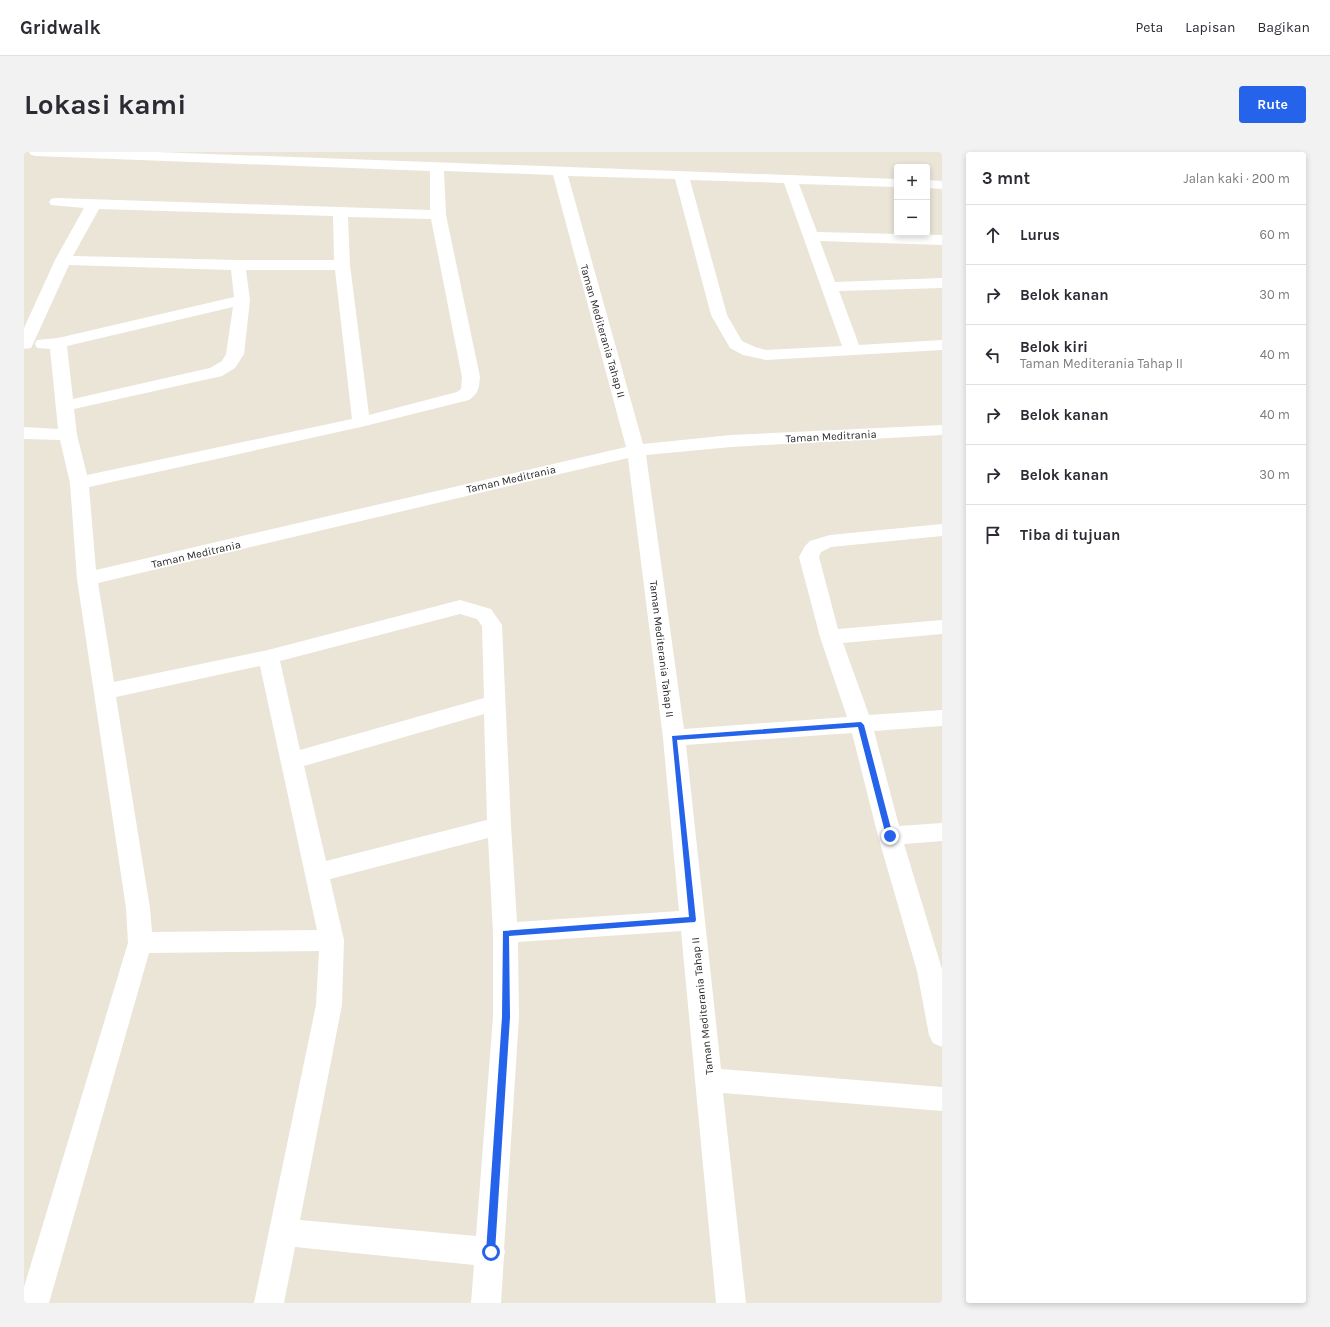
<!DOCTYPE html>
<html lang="id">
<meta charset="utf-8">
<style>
:root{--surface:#fff;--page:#f2f2f3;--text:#2b2b33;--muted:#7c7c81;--line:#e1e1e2;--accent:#2563eb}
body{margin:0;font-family:Karla,sans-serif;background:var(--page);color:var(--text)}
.controls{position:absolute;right:12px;top:12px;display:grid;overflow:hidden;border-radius:4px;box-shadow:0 2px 6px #0003}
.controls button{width:36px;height:36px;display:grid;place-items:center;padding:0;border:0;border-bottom:1px solid var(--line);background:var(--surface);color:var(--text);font:20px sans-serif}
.stop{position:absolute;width:12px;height:12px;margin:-9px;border:3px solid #2563eb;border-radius:50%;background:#fff}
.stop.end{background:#2563eb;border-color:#fff;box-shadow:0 1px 4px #0008}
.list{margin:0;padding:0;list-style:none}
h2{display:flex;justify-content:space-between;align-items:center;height:52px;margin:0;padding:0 16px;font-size:17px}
h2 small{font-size:13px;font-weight:400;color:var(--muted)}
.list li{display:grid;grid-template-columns:26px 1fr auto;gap:12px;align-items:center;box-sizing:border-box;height:60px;padding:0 16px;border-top:1px solid var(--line)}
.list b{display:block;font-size:15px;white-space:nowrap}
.list p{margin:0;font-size:13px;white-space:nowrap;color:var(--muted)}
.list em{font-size:13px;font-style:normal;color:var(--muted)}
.icon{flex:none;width:22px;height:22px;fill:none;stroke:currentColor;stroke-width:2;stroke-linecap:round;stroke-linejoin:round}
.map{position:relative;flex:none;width:918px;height:1151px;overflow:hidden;border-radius:4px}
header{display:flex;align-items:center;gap:24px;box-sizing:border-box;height:56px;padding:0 20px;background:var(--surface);border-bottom:1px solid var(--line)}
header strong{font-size:19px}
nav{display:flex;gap:22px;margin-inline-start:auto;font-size:14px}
.intro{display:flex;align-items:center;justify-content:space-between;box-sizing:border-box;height:96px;padding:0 24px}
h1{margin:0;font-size:28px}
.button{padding:10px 18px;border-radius:4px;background:var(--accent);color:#fff;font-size:14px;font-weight:700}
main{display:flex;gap:24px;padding:0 24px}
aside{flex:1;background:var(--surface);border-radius:4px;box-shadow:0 2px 6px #0003}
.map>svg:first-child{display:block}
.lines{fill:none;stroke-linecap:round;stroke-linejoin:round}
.minor{fill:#fff;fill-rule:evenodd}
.route{fill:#2563eb}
.labels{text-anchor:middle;stroke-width:3.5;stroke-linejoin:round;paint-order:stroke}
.street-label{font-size:11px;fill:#282828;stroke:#fff}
</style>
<header>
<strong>Gridwalk</strong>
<nav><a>Peta</a><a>Lapisan</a><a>Bagikan</a></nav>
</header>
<div class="intro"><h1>Lokasi kami</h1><a class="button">Rute</a></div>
<main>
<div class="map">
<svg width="918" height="1151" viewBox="0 0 918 1151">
<rect width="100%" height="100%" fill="#ebe5d8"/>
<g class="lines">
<!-- minor -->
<g class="minor">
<path d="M5,0H132L873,27V35L775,32L793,80L918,83V93L796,89L811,130L918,126V136L815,139L835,193L918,188V198L742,208L719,203L706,196L687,163L651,27L544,24L619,292L707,283L918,273V283L707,295L622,303L660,577L823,565L796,485L775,405L781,394L786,389L806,383L918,372V384L807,395L797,400L795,405L814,477L918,468V482L819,491L845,563L918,558V574L850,579L875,674L918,671V689L880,692L918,817V895L909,891L905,883L893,819L854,684L828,581L662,593L697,917L918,935V959L699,941L722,1151H692L657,779L494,790L495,865L480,1097L481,1100L480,1104L477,1151H447L450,1113L271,1095L260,1151H230L292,853L295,799L125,801L25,1151H0V1135L104,791L102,756L53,427L46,331L36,288L0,287V275L34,277L26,197L13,196L11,192L13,188L34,186L210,145L207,118L45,113L9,192L7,196L0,197V176L31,108L60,56L27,53L25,50L27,47L32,46L406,58V19L12,4L7,3ZM420,19L529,23L602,295L72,418L65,335L337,275L445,248C455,241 455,236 456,225L422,63ZM666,28L760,31L818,194L742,198L731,195L718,189L703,163ZM75,57L309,64L310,108H214L49,104ZM324,65L407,67L438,225L437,237L433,240L345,263L326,113ZM222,118H311L328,267L63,323L53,283L50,257L198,224L211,216L220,202L226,148ZM209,155L202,202L198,209L186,216L49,247L43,194ZM604,306L639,586L655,759L493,770L487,674L478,473L467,457L436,448L244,498L90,530L74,431ZM436,462L453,467L458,474L460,546L276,598L256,509ZM236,514L293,778L128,780L126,756L92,545ZM460,562L463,668L302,709L280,614ZM464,686L469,781V865L452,1084L276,1068L318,853L320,788L306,727Z"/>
<polygon points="903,28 918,29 918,37 903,36"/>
</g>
</g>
<!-- route -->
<polygon class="route" points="837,570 840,573 869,684 868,686 863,686 862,684 834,575 653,588 672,768 671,770 485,784 486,865 471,1100 470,1103 467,1104 464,1103 462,1100 478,865 479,779 665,765 648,584"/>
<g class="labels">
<!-- street labels -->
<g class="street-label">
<text transform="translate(579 179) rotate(74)" y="4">Taman Mediterania Tahap II</text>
<text transform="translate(807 284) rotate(-3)" y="4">Taman Meditrania</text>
<text transform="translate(487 327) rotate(-13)" y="4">Taman Meditrania</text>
<text transform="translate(172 402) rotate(-13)" y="4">Taman Meditrania</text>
<text transform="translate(638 497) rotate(83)" y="4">Taman Mediterania Tahap II</text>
<text transform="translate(678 854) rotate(-96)" y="4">Taman Mediterania Tahap II</text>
</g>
</g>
</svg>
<div class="controls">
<button>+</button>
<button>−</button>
</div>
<div class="stop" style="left:467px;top:1100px"></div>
<div class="stop end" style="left:866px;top:684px"></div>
</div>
<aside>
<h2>3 mnt<small>Jalan kaki · 200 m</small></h2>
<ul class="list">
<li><svg class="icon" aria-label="ahead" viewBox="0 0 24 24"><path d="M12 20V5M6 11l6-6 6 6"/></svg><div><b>Lurus</b></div><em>60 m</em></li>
<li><svg class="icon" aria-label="right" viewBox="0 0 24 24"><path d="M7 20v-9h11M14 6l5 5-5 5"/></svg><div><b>Belok kanan</b></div><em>30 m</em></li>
<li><svg class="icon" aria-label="left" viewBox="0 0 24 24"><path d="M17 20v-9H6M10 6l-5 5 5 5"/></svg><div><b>Belok kiri</b><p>Taman Mediterania Tahap II</p></div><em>40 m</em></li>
<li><svg class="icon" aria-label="right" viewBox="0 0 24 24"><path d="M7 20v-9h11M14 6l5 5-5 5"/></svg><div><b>Belok kanan</b></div><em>40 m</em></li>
<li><svg class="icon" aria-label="right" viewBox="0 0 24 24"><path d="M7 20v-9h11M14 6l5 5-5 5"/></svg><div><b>Belok kanan</b></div><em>30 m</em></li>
<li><svg class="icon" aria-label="arrive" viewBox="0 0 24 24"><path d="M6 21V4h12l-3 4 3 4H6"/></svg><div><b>Tiba di tujuan</b></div></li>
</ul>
</aside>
</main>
